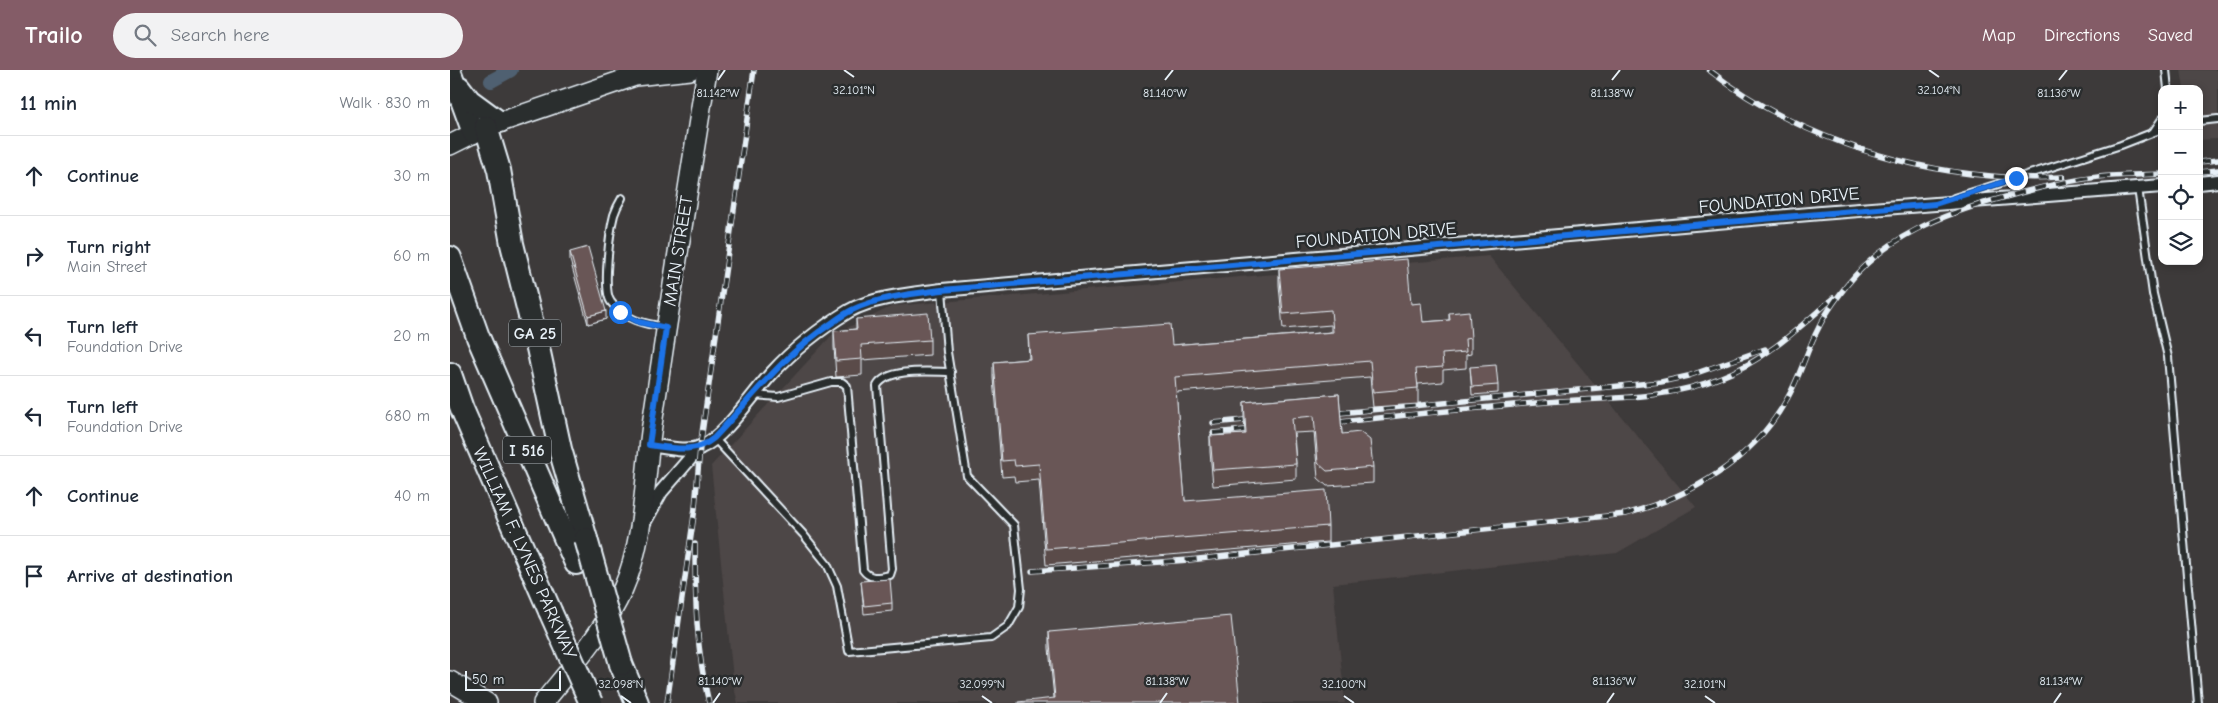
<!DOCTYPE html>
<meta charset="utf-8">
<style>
:root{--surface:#fff;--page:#f2f2f3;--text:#1f2937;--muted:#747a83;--line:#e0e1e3;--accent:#845c67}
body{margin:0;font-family:"Comic Neue",sans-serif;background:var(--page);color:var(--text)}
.controls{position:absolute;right:15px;top:15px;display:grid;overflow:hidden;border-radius:10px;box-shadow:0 2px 8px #0003}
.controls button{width:45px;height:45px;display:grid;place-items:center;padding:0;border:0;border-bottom:1px solid var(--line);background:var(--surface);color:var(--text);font:25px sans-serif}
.scale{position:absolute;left:15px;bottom:12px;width:96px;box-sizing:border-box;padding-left:5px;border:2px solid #e8f1f8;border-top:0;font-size:14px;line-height:18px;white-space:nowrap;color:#e8f1f8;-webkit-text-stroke:4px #2a2d2e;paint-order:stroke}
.stop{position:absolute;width:15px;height:15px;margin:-11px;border:4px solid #1a73e8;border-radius:50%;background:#fff}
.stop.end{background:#1a73e8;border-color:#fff;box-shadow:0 1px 5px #0008}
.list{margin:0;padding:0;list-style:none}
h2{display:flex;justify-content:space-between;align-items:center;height:65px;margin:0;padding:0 20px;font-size:21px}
h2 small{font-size:16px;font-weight:400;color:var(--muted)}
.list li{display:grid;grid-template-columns:32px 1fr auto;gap:15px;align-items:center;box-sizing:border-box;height:80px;padding:0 20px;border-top:1px solid var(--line)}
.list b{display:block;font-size:19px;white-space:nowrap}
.list p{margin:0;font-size:16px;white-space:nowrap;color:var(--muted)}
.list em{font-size:16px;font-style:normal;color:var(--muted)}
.icon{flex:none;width:28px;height:28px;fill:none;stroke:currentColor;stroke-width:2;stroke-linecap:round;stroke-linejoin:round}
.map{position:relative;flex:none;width:1768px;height:633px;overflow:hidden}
header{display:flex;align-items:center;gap:30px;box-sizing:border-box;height:70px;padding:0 25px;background:var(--accent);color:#fff}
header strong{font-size:24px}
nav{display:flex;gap:28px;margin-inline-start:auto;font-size:18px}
.search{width:350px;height:45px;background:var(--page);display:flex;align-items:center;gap:12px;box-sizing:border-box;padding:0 18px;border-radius:28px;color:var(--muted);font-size:19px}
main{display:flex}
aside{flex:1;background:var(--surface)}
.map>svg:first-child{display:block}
.built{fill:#4d4646}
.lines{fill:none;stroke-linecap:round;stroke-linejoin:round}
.canal{stroke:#4f6171;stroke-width:14}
.service-casing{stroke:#e8f1f8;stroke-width:10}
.minor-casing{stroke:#e8f1f8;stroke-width:16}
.primary-casing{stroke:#e8f1f8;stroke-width:22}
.trunk-casing{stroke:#e8f1f8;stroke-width:24}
.motorway-casing{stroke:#e8f1f8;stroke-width:26}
.service{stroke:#2a2d2e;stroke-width:6}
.minor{stroke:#2a2d2e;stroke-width:12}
.primary{stroke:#2a2d2e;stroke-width:19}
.trunk{stroke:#2a2d2e;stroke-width:20}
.motorway{stroke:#2a2d2e;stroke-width:22}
.rail-casing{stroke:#e8f1f8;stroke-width:5.5}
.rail{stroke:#2a2d2e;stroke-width:4;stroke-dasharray:11;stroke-linecap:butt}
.motorway-bridge-casing{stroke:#e8f1f8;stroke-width:26;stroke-linecap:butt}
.motorway-bridge{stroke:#2a2d2e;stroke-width:22}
.wall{fill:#5a4b4a;stroke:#e8f1f8}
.shaded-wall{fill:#4a3d3c;stroke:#e8f1f8}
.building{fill:#695756;stroke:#e8f1f8}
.route{stroke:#1a73e8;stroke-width:6}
.ticks{fill:none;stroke:#e8f1f8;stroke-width:2}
.labels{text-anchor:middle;stroke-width:5;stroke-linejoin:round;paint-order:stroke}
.shield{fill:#2a2d2e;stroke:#afb6bb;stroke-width:1}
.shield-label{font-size:16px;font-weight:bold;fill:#e8f1f8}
.street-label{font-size:18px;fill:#e8f1f8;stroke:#2a2d2e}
.ticks-label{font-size:12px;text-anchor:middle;fill:#e8f1f8;stroke:#2a2d2e;stroke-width:5;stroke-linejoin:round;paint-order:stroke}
</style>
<header>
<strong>Trailo</strong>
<div class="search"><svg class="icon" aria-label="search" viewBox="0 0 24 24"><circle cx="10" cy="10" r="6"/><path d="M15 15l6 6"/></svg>Search here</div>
<nav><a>Map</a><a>Directions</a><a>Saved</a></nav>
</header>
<main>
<aside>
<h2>11 min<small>Walk · 830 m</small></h2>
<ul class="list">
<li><svg class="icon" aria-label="ahead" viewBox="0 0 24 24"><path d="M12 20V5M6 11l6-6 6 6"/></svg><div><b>Continue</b></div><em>30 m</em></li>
<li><svg class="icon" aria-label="right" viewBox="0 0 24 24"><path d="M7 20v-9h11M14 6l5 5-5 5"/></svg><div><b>Turn right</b><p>Main Street</p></div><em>60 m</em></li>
<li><svg class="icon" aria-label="left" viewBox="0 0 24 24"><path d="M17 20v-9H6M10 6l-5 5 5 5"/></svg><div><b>Turn left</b><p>Foundation Drive</p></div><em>20 m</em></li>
<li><svg class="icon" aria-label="left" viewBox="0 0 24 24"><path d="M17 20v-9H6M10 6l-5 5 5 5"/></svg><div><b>Turn left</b><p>Foundation Drive</p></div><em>680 m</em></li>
<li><svg class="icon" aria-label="ahead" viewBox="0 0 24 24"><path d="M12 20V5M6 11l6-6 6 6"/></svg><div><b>Continue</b></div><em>40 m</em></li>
<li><svg class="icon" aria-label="arrive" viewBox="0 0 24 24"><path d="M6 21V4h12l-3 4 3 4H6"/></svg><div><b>Arrive at destination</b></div></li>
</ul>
</aside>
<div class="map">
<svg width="1768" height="633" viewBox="0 0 1768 633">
<rect width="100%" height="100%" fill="#3d3a3a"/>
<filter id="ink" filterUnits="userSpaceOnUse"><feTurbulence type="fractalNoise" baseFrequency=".02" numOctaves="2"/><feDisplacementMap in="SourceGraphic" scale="10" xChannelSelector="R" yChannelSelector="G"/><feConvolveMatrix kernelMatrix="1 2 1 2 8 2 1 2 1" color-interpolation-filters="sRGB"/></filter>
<g filter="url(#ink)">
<!-- built -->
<g class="built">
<polygon points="1731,0 1768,0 1768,69 1749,70 1749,19 1734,19"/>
<polygon points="1039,186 1246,437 1167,483 883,514 895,633 288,633 284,618 261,396 382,265 443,236"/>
</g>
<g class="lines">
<!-- canal -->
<polyline class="canal" points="41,11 61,0"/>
<!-- service casing -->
<g class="service-casing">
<g id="service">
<polyline points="1716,0 1718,19"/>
<polyline points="1749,51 1768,49"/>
<polyline points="1704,61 1712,49"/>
<polyline points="1688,118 1703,224 1718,287 1748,633"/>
<path d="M172,128C169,133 166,139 164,145C160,160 152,221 161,232C174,250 195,254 215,257"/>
<polyline points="1504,128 1671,75 1712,59"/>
<path d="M304,325L328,327L381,312H392L397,316L413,500C420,510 429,507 440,505L442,499L427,316C438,297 482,302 501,302"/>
<polyline points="264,368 353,464 377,494 387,516 399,581 541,568 558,556 569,537 571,519 564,455 517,406 497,282 492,220"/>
</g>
</g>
<!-- minor casing -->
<g class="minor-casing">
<g id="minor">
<polyline points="1749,113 1768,111"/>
<path d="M199,375C216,377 235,383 251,377C274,368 305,321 322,303C344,279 371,258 399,241C424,227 463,224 492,220L1371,143L1712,116"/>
<polyline points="195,451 211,422 250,377"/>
</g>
</g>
<!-- primary casing -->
<g class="primary-casing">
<g id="primary">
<polyline points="0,75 36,57 185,6 240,0"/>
<polyline points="0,611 37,633"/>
<path d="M93,633C122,597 154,562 173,519C195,469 194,409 202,355C219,237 238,118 257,0"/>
</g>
</g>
<!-- trunk casing -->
<g class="trunk-casing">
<g id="trunk">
<polyline points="0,0 23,63"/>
<polyline points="10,17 20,30 50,52"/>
</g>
</g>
<!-- motorway casing -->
<g class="motorway-casing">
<g id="motorway">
<polyline points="36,57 49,100 62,174 88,278 110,379 136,469"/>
<polyline points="0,188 28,267 126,493"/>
<polyline points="0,304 12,339 100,541"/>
<polyline points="171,594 187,633"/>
</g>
</g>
<!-- service -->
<use href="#service" class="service"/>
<!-- minor -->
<use href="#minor" class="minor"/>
<!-- primary -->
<use href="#primary" class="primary"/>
<!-- trunk -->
<use href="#trunk" class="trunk"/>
<!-- motorway -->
<use href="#motorway" class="motorway"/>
<!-- rail casing -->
<g class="rail-casing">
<g id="rail">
<path d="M1259,0C1337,61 1443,98 1541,106C1565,108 1589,108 1613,107"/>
<polyline points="1749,92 1768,90"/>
<polyline points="1749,102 1768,100"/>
<polyline points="889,343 1211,312 1238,306 1315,279"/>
<path d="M890,352C963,344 1036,337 1109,331C1162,328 1219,329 1269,308C1314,291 1348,259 1383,228"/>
<polyline points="763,353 794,350"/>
<polyline points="763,363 795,360"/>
<path d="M245,474C245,528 246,581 259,633"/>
<path d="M582,501L739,490L1176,444C1242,426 1303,390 1337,329C1350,307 1356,282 1368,259C1375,244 1386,229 1397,215C1436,166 1493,144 1552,128C1583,119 1615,111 1648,107C1669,105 1691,105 1712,104"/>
<polyline points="217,633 245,438 250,377 304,0"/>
</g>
</g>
<!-- rail -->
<use href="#rail" class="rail"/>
<!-- motorway-bridge casing -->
<g class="motorway-bridge-casing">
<g id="motorway-bridge">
<polyline points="136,469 171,594"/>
<polyline points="100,541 141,633"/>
</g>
</g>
<!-- motorway-bridge -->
<use href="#motorway-bridge" class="motorway-bridge"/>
</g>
<!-- wall -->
<g class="wall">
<polygon points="120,182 156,249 138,254 120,190"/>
<polygon points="829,199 961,234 973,252 999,250 999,243 1021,268 1021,284 1016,285 1016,298 993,300 993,312 968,314 968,334 923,337 920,307 726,322 735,431 878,456 878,472 596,495 589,410 565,412 564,406 552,407 544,308 544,292 579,289 578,265 722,275 881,262 881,255 833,259 829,215"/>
<polygon points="406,249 480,270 480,285 412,290 412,305 386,307 384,277 384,261 406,259"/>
<polygon points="1020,297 1048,315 1048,323 1022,325"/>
<polygon points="889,324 892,364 923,397 923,413 877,416 868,408 864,362 844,363 846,394 846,409 763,416 760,382 760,366 795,364 794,347 794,332"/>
<polygon points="411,511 442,533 442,541 414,544"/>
<polygon points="599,562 790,633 604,628 599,578"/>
</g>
<!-- shaded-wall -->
<polygon class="shaded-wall" points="156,241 156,249 138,254 138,246"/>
<!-- building -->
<g class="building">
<polygon points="138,177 156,241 138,246 120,182"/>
<polygon points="957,189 961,234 971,233 973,252 1000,250 999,243 1019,241 1021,268 1015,269 1016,282 992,284 993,297 966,299 968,318 923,322 920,291 725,307 735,431 876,420 878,456 596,479 589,394 565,396 564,390 552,391 544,292 580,289 578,265 720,254 722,275 883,262 881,240 833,244 829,199"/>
<polygon points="478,243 480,270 411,275 412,289 386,291 384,261 407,259 406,249"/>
<polygon points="1046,295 1048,315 1022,317 1020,297"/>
<polygon points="889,324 892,364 910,362 920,370 923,397 877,401 868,393 864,346 842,348 846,394 763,400 760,366 796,364 794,332"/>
<polygon points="440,509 442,533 414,536 411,511"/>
<polygon points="781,546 790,633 568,633 568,632 605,628 599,562"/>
</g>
</g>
<g class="lines" filter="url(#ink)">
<!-- route -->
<path class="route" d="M170,242L189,252L216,258L199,375C222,378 245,384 264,368C301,329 333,285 379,255C386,250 394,244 402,240C429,227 462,224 492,220L1485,134L1566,108"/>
</g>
<!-- ticks -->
<path class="ticks" d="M394,0L404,7M1479,0L1489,7M268,10L275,0M715,10L723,0M1162,10L1170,0M1609,10L1617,0M171,626L181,633M532,626L542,633M894,626L904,633M1255,626L1265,633M263,633L270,623M710,633L717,623M1157,633L1164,623M1604,633L1611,623"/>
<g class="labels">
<!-- shield labels -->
<g class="shield">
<rect x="59" y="249.5" width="52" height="27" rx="4"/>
<rect x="53" y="366.5" width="48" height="27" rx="4"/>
</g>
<g class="shield-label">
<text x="85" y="269">GA 25</text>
<text x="77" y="386">I 516</text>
</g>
<!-- street labels -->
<g class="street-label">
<text transform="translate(1329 130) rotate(-5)" y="6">FOUNDATION DRIVE</text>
<text transform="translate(926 165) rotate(-5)" y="6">FOUNDATION DRIVE</text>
<text transform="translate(228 181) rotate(-81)" y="6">MAIN STREET</text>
<text transform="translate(75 483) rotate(66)" y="6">WILLIAM F. LYNES PARKWAY</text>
</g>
</g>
<g class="ticks-label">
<text x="404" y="24">32.101°N</text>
<text x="1489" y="24">32.104°N</text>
<text x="268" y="27">81.142°W</text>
<text x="1162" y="27">81.138°W</text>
<text x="715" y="27">81.140°W</text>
<text x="1609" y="27">81.136°W</text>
<text x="270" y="615">81.140°W</text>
<text x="717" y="615">81.138°W</text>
<text x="1164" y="615">81.136°W</text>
<text x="1611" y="615">81.134°W</text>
<text x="171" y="618">32.098°N</text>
<text x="532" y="618">32.099°N</text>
<text x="894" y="618">32.100°N</text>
<text x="1255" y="618">32.101°N</text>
</g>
</svg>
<div class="controls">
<button>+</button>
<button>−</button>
<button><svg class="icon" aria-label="locate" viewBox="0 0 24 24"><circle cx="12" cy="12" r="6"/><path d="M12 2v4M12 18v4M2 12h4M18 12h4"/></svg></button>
<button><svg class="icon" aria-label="layers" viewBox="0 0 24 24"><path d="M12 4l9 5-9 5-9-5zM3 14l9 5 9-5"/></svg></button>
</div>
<div class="scale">50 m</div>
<div class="stop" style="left:170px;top:242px"></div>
<div class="stop end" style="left:1566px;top:108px"></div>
</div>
</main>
